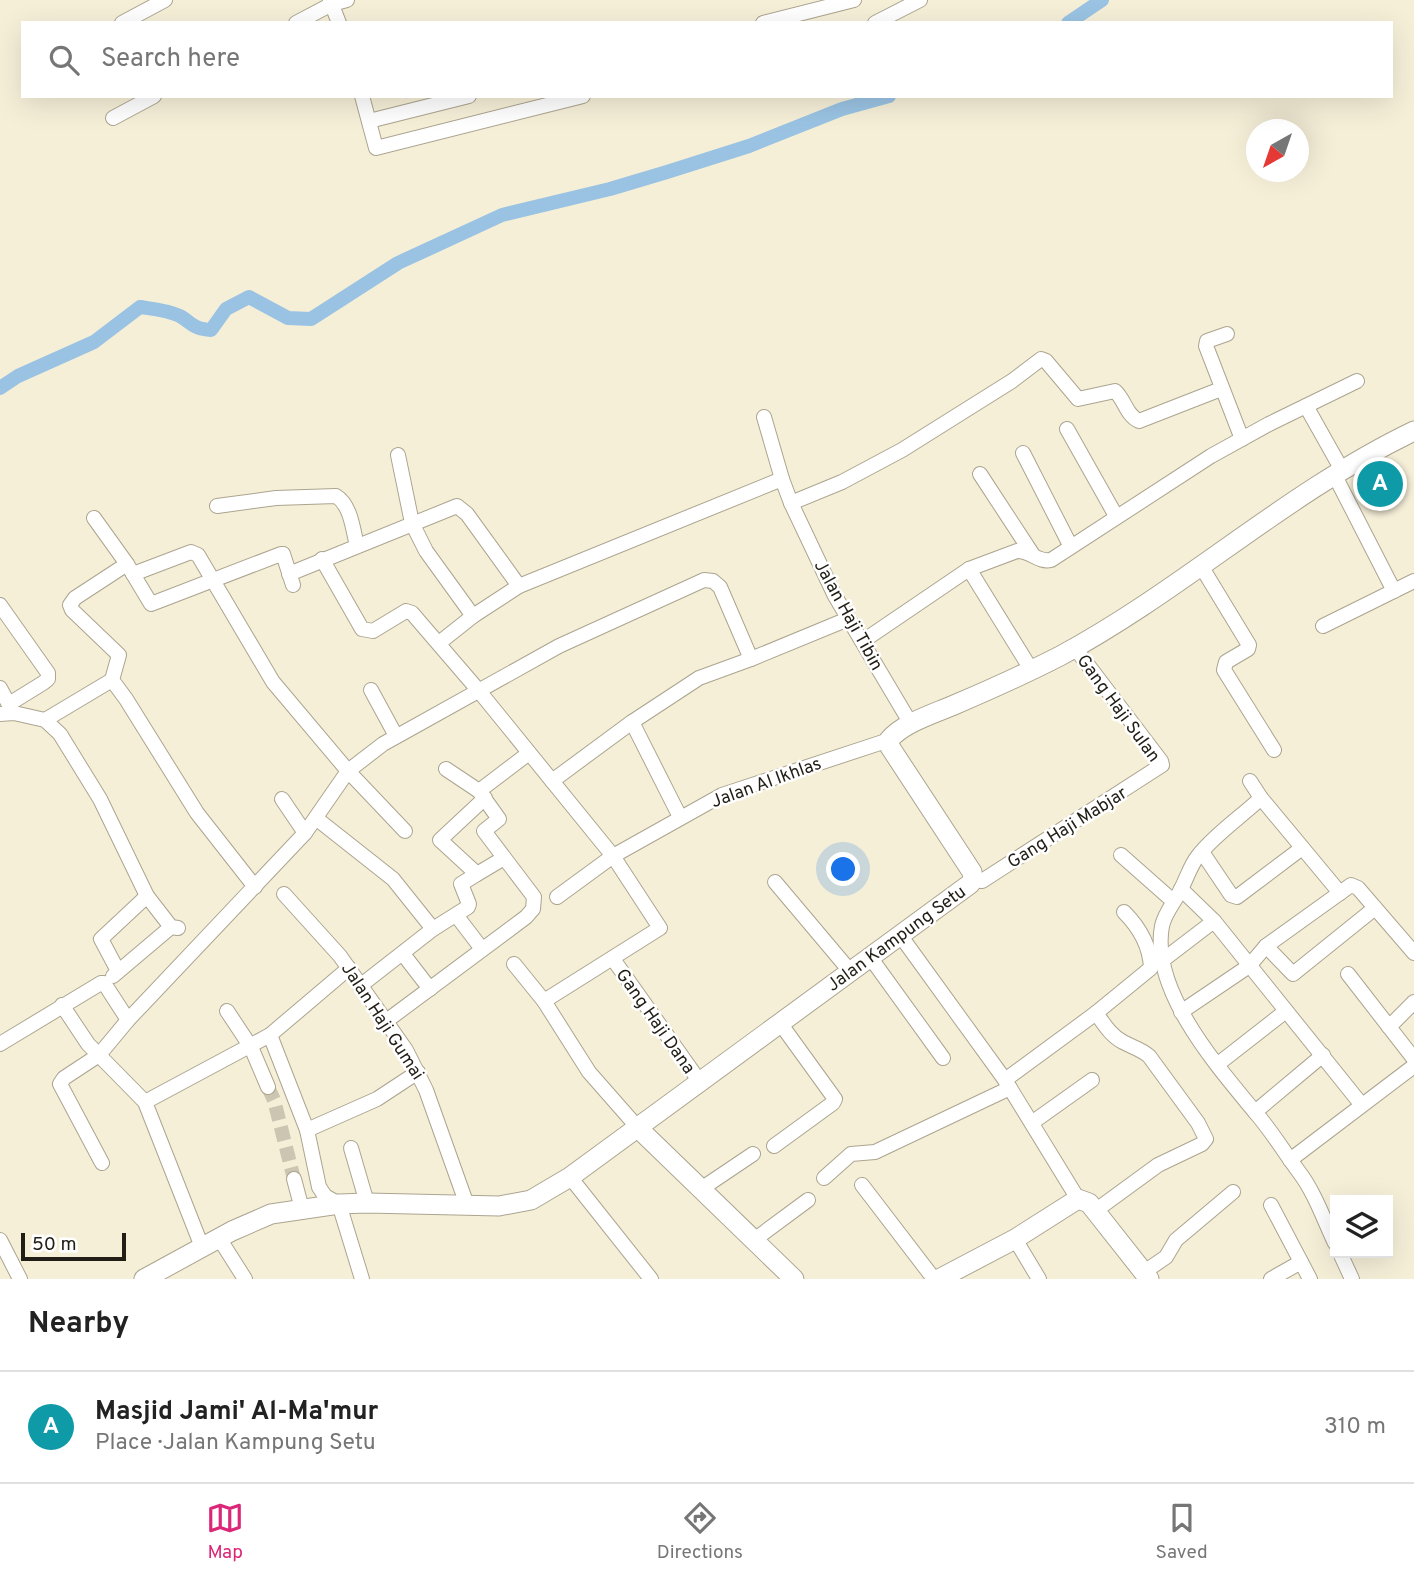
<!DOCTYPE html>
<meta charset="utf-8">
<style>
:root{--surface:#fff;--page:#f6f6f6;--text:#222;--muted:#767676;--line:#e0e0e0;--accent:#db2777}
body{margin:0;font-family:Overpass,sans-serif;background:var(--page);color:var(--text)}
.controls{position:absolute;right:21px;bottom:21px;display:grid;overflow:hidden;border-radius:0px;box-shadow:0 7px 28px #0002}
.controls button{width:63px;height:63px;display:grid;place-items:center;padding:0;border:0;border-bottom:2px solid var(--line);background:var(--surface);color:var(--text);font:35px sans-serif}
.compass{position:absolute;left:1246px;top:119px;width:63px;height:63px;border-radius:50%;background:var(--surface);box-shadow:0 7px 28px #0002;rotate:220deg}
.scale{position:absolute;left:21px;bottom:18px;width:105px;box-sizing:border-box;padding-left:7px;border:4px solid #211e16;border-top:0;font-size:19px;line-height:24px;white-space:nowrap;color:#211e16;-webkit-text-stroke:5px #fff;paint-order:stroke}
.you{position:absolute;left:844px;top:870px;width:24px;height:24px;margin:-18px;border:5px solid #fff;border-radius:50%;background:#1a73e8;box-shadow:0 0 0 10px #1a73e833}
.badge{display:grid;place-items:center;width:46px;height:46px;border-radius:50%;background:var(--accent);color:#fff;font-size:23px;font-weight:700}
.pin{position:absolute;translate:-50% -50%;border:4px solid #fff;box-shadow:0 2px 7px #0006}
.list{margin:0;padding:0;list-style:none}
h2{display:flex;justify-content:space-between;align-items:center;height:91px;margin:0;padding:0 28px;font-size:30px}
h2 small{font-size:23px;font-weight:400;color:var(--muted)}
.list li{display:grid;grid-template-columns:46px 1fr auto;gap:21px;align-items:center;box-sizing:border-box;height:112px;padding:0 28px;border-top:2px solid var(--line)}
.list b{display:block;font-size:26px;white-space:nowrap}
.list p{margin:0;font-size:23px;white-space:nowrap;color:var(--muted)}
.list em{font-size:23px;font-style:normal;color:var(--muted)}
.icon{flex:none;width:38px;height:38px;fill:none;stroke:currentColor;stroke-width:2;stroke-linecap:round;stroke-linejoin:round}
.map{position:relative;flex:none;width:1414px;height:1279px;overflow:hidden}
.search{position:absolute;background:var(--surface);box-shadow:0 7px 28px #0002;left:21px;right:21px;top:21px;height:77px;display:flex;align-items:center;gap:18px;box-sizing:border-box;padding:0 24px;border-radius:0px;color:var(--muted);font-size:26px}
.sheet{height:203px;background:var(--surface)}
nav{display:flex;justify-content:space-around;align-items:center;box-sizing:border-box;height:98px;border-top:2px solid var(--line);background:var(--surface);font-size:19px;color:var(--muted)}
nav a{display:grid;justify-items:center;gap:4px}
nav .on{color:var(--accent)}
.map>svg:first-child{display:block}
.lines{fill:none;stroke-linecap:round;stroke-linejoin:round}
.canal{stroke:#9ac3e3;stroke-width:14}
.street-tunnel{stroke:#cbc5b1;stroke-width:14;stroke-dasharray:14 7;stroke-linecap:butt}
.street-casing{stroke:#aba48f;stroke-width:16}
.secondary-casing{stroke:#aba48f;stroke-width:21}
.street{stroke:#fff;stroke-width:14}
.secondary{stroke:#fff;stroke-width:19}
.labels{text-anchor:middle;stroke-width:5;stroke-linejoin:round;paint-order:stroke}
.street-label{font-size:18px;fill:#211e16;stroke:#fff}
</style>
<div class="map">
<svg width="1414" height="1279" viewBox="0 0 1414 1279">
<rect width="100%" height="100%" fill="#f6efd8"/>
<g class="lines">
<!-- canal -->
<g class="canal">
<polyline points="1068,23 1102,0"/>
<path d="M0,388L18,376L94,342L140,307C154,309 167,310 180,316C193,324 194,329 211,330L226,309L249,297L288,318L311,319L398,263L502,215L610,189L667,172L749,146L842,109L889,96"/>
</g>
<!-- street-tunnel -->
<polyline class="street-tunnel" points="268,1087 274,1100 294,1179"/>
<!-- street casing -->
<g class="street-casing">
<g id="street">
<polyline points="330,0 339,23"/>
<polyline points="122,23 165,0"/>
<polyline points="296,23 332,4 347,0"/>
<polyline points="763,23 854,0"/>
<polyline points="875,23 920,0"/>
<polyline points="362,96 376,148 583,96"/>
<polyline points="113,118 154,96"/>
<polyline points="369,121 469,96"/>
<polyline points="1227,334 1207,341 1206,346 1242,439"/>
<polyline points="1306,406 1342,470"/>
<polyline points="764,417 782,479"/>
<polyline points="1067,429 1116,516"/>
<polyline points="1023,453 1070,545"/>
<polyline points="398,455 412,523 426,551 473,616"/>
<polyline points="980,474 1033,555"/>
<polyline points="1334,474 1394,591"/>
<path d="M791,503L842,482L902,450L1012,381L1041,359L1046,361L1078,399L1115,391C1125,400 1126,415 1139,421L1221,389"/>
<path d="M217,506L276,498L336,496C351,505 353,530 357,546"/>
<polyline points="94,518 127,564 151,604 281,554 283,554 293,585"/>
<polyline points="322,559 362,629 373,631 406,611 412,613 479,691 613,856 660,928 544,1001"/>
<polyline points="127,564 75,598 70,605 72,610 119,655 112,680 126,699 197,813 255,887"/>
<polyline points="1201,566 1249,645 1248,649 1226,662 1224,670 1274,750"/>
<polyline points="969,569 1032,671"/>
<polyline points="133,574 191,552 198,555 273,682 348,771 405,831"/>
<polyline points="289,574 457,506 467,514 519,586"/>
<polyline points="0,605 48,673 48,679 43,683 9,704"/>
<polyline points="1323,626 1414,581"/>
<path d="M863,641L969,569L1017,551C1030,550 1038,563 1051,560L1211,456L1269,424L1357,381"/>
<polyline points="439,643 473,616 519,586 782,479 791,503 835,596 911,724"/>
<polyline points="0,688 13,712"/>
<polyline points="371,690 396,736"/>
<polyline points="0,714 14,713 45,720 60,734 100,799 147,896 171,927 178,928"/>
<polyline points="45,720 112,680"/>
<polyline points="632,722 680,817"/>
<polyline points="552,781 632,722 699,678 751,659"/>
<polyline points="1250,781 1261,798 1340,893"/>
<polyline points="479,791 529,753"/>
<polyline points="485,798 440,840 477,874 504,858"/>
<path d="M1261,798C1241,817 1215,834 1198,856C1190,866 1187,878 1181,889C1175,902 1165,912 1162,926C1150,990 1217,1066 1255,1112C1271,1130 1284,1152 1299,1172C1315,1193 1324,1220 1335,1243"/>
<polyline points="282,799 305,833"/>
<polyline points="317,819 393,879 433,929"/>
<polyline points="1202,852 1231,895 1237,897 1302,848"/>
<polyline points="1121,855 1173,901"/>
<polyline points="973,880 982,881 1162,765 1161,761 1075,648"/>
<polyline points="775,882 850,971"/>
<polyline points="1181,889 1214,921 1361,1104"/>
<polyline points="284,894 340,956 406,1050 426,1090 467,1205"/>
<polyline points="557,897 613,856 722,795 889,740"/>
<polyline points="456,915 482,949"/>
<polyline points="900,935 1005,1080 1078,1199"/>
<polyline points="1266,946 1293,974 1375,908"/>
<polyline points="403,954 430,989"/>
<polyline points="870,957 943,1058"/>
<polyline points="613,959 700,1082"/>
<polyline points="1163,960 1214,921"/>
<polyline points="514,964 544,1001 589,1072 639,1129"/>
<polyline points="118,971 101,939 147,896"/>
<polyline points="1348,974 1414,1059"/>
<polyline points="113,976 171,927"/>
<polyline points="360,986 433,929 468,907 469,904 461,884 477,874"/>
<polyline points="62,1005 88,1044 145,1102 202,1247"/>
<polyline points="227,1011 251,1047 268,1087"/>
<polyline points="1181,1012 1249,966 1266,946 1351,885 1358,888 1414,953"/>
<polyline points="385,1022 526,917 533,909 534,897 484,831 499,819 479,791 446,769"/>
<polyline points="1389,1027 1414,1002"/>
<polyline points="270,1035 307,1130 319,1187 325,1196 339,1204 362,1279"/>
<polyline points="0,1044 101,983 104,983 128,1020 305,833 348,771 383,744 559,646 704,580 713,581 720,587 751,659 848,619"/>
<polyline points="1218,1064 1286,1011"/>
<path d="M1005,1080L1096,1013L1151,968C1150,946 1139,927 1124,912"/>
<polyline points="145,1102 270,1035 349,968"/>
<polyline points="1255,1112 1323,1055"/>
<polyline points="1033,1122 1092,1080"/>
<polyline points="307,1130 377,1099 418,1072"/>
<polyline points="774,1146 833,1103 835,1099 780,1023"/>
<polyline points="351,1148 367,1203"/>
<polyline points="1290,1160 1414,1066"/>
<polyline points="102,1163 60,1084 64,1078 99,1055 128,1020"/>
<polyline points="570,1177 651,1279"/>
<polyline points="824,1178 851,1154 875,1152 1010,1088"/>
<polyline points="294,1179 302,1209"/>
<polyline points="862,1185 934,1279"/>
<polyline points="701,1189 753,1154"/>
<polyline points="1271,1205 1310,1279"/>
<path d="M1095,1211L1158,1165L1202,1144L1206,1139L1198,1123L1149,1056C1141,1049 1132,1047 1123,1042C1111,1036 1104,1024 1096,1013"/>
<polyline points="219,1238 245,1279"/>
<polyline points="1015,1239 1039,1279"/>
<polyline points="0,1240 20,1279"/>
<polyline points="754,1240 808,1200"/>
<polyline points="1340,1253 1352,1279"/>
<polyline points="1144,1272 1166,1257 1176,1240 1233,1192"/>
<polyline points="1271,1279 1301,1262"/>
</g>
</g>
<!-- secondary casing -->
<g class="secondary-casing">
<g id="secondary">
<polyline points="639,1129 794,1279"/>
<path d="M144,1279L232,1231L271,1214L339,1204L367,1203L499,1206L531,1200L570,1177L970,884L973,880L972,872L890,747L889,740C903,723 933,714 954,705C989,690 1025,674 1060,656C1183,590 1287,492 1414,431"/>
<polyline points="939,1279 1015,1239 1078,1199 1089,1203 1149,1279"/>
</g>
</g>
<!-- street -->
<use href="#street" class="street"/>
<!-- secondary -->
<use href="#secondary" class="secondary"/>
</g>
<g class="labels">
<!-- street labels -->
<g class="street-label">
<text transform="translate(849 615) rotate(61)" y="6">Jalan Haji Tibin</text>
<text transform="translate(1119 708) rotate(54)" y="6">Gang Haji Sulan</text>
<text transform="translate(766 782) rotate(-20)" y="6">Jalan Al Ikhlas</text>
<text transform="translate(1067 827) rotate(-32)" y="6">Gang Haji Mabjar</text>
<text transform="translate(896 938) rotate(-36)" y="6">Jalan Kampung Setu</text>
<text transform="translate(383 1021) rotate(57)" y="6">Jalan Haji Gumai</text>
<text transform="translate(656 1021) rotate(55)" y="6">Gang Haji Dana</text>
</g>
</g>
</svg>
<div class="controls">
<button><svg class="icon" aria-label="layers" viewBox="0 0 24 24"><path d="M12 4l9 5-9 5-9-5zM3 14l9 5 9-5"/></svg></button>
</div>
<svg class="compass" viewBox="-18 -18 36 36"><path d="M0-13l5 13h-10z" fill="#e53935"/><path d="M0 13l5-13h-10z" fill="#767676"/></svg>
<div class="scale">50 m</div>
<div class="you"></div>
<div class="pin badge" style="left:1380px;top:484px;background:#0f9aa8">A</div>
<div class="search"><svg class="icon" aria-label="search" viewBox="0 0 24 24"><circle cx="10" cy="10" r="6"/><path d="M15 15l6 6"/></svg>Search here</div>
</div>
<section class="sheet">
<h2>Nearby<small></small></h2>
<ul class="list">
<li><span class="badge" style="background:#0f9aa8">A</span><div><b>Masjid Jami' Al-Ma'mur</b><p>Place · Jalan Kampung Setu</p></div><em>310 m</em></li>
</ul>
</section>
<nav>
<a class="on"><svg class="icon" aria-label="map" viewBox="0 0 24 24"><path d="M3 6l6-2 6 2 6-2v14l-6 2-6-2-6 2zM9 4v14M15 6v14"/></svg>Map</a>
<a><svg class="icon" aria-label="directions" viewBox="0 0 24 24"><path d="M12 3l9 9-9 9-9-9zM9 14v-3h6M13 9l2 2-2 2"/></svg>Directions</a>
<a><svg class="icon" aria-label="saved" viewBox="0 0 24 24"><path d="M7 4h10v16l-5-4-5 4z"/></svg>Saved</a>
</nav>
